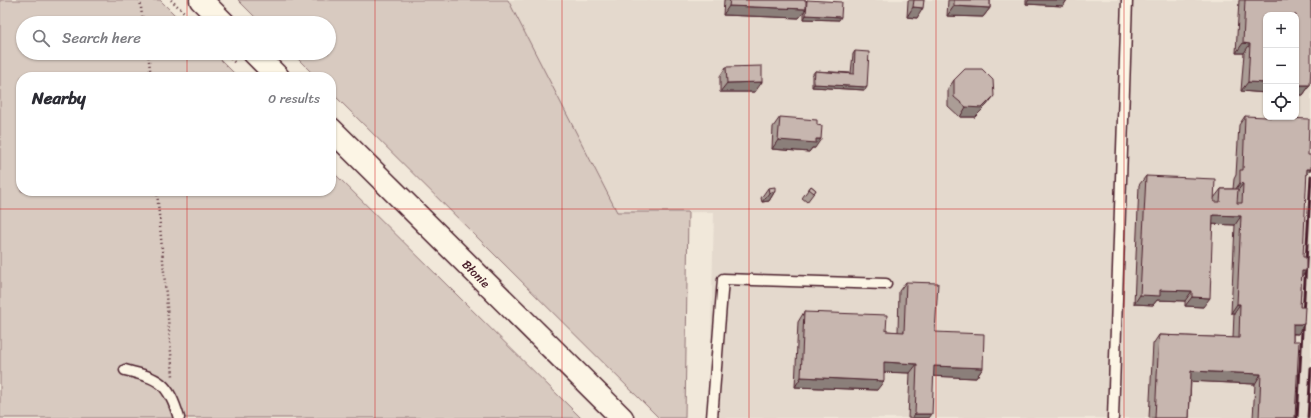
<!DOCTYPE html>
<meta charset="utf-8">
<style>
:root{--surface:#fff;--page:#f7f7f7;--text:#2b2b33;--muted:#7c7c81;--line:#e1e1e2}
body{margin:0;font-family:Sriracha,sans-serif;background:var(--page);color:var(--text)}
.controls{position:absolute;right:12px;top:12px;display:grid;overflow:hidden;border-radius:8px;box-shadow:0 1px 3px #0004}
.controls button{width:36px;height:36px;display:grid;place-items:center;padding:0;border:0;border-bottom:1px solid var(--line);background:var(--surface);color:var(--text);font:20px sans-serif}
.list{margin:0;padding:0;list-style:none}
h2{display:flex;justify-content:space-between;align-items:center;height:52px;margin:0;padding:0 16px;font-size:17px}
h2 small{font-size:13px;font-weight:400;color:var(--muted)}
.icon{flex:none;width:22px;height:22px;fill:none;stroke:currentColor;stroke-width:2;stroke-linecap:round;stroke-linejoin:round}
.map{position:relative;flex:none;width:1311px;height:418px;overflow:hidden}
.search{position:absolute;background:var(--surface);box-shadow:0 1px 3px #0004;left:16px;top:16px;width:320px;height:44px;display:flex;align-items:center;gap:10px;box-sizing:border-box;padding:0 14px;border-radius:22px;color:var(--muted);font-size:15px}
.panel{position:absolute;background:var(--surface);box-shadow:0 1px 3px #0004;left:16px;top:72px;width:320px;height:124px;border-radius:16px}
.map>svg:first-child{display:block}
.built{fill:#e4d9cd;fill-rule:evenodd}
.green{fill:#d8cac0;stroke:#917476}
.lines{fill:none;stroke-linecap:round;stroke-linejoin:round}
.lane-casing{stroke:#4a1f2b;stroke-width:13}
.secondary-casing{stroke:#4a1f2b;stroke-width:25}
.path{stroke:#4a1f2b;stroke-width:2.5;stroke-dasharray:1 3;stroke-linecap:butt}
.lane{stroke:#fcf5e5;stroke-width:10}
.secondary{stroke:#fcf5e5;stroke-width:22}
.rail{stroke:#4a1f2b;stroke-width:3}
.wall{fill:#ab9d96;stroke:#4a1f2b}
.shaded-wall{fill:#8b7f7a;stroke:#4a1f2b}
.building{fill:#c7b6af;stroke:#4a1f2b}
.grid{fill:none;stroke:#d62828;stroke-width:1;stroke-opacity:0.55}
.labels{text-anchor:middle;stroke-width:3;stroke-linejoin:round;paint-order:stroke}
.street-label{font-size:12px;fill:#4a1f2b;stroke:#fcf5e5}
</style>
<div class="map">
<svg width="1311" height="418" viewBox="0 0 1311 418">
<rect width="100%" height="100%" fill="#f1e8da"/>
<filter id="ink" filterUnits="userSpaceOnUse"><feTurbulence type="fractalNoise" baseFrequency=".025" numOctaves="2"/><feDisplacementMap in="SourceGraphic" scale="8" xChannelSelector="R" yChannelSelector="G"/><feConvolveMatrix kernelMatrix="1 2 1 2 8 2 1 2 1" color-interpolation-filters="sRGB"/></filter>
<g filter="url(#ink)">
<!-- built -->
<path class="built" d="M508,0H1311V418H709L714,212L617,213ZM1266,15H1296V117H1266Z"/>
<!-- green -->
<g class="green">
<polygon points="0,0 160,0 183,23 23,23 23,53 214,53 238,77 21,77 21,191 331,191 331,170 581,418 0,418"/>
<polygon points="238,0 508,0 617,212 688,212 685,418 659,418 331,92 331,77 316,77 292,53 329,53 329,23 261,23"/>
</g>
<g class="lines">
<!-- lane casing -->
<g class="lane-casing">
<g id="lane">
<path d="M125,370C160,379 168,382 179,418"/>
<polyline points="712,418 723,279 886,284"/>
<polyline points="1113,418 1127,0"/>
</g>
</g>
<!-- secondary casing -->
<g class="secondary-casing">
<g id="secondary">
<polyline points="201,0 224,23"/>
<polyline points="254,53 278,77"/>
<polyline points="331,129 622,418"/>
</g>
</g>
<!-- path -->
<g class="path">
<polyline points="140,0 143,23"/>
<polyline points="171,0 184,12"/>
<polyline points="148,53 151,77"/>
<polyline points="225,53 236,64"/>
<polyline points="157,191 173,376"/>
</g>
<!-- lane -->
<use href="#lane" class="lane"/>
<!-- secondary -->
<use href="#secondary" class="secondary"/>
<!-- rail -->
<g class="rail">
<polyline points="1297,418 1311,176"/>
<polyline points="1308,418 1311,368"/>
</g>
</g>
<!-- wall -->
<g class="wall">
<polygon points="724,0 806,0 806,2 807,0 839,20 804,19 804,11 799,18 723,15"/>
<polygon points="908,0 924,0 917,18 907,17 908,1"/>
<polygon points="948,0 990,0 990,8 983,17 947,16"/>
<polygon points="1026,0 1067,0 1063,6 1026,4"/>
<polygon points="1239,0 1311,0 1310,85 1303,95 1296,95 1296,15 1266,15 1266,93 1241,91 1244,53 1236,53"/>
<polygon points="855,51 865,90 812,87 812,75 815,71 851,73 853,54"/>
<polygon points="726,67 755,92 720,92 720,76"/>
<polygon points="954,80 987,105 975,117 960,117 948,106 948,89"/>
<polygon points="1245,116 1308,155 1311,169 1306,175 1300,307 1304,324 1298,334 1293,334 1293,341 1295,418 1253,418 1255,384 1191,381 1189,418 1149,418 1153,344 1159,335 1233,338 1234,313 1231,313 1235,225 1213,224 1203,307 1185,306 1185,301 1157,300 1153,305 1134,304 1139,185 1146,176 1214,198 1221,189 1233,189 1234,179 1236,175 1239,125"/>
<polygon points="780,117 815,148 812,148 809,152 772,149 773,127"/>
<polygon points="811,186 816,190 807,202 802,198"/>
<polygon points="768,188 775,191 769,201 762,202 761,198"/>
<polygon points="906,282 935,332 983,368 976,378 933,376 929,418 908,418 910,373 884,372 877,390 795,387 798,322 804,312 886,331 898,332 899,291"/>
</g>
<!-- shaded-wall -->
<g class="shaded-wall">
<polygon points="1029,0 1067,0 1063,6 1026,4"/>
<polygon points="729,6 806,9 799,18 723,15"/>
<polygon points="954,6 990,8 983,17 947,16"/>
<polygon points="913,7 923,8 917,18 907,17"/>
<polygon points="806,15 841,17 839,20 804,19"/>
<polygon points="1243,43 1250,44 1244,53 1236,53"/>
<polygon points="762,82 755,92 720,92 727,83"/>
<polygon points="1248,82 1266,83 1266,93 1241,91"/>
<polygon points="814,84 867,87 865,90 812,87"/>
<polygon points="1296,85 1310,85 1303,95 1296,95"/>
<polygon points="994,96 987,105 975,117 960,117 966,107"/>
<polygon points="816,139 821,139 815,148 812,148 809,152 772,149 778,140"/>
<polygon points="1307,169 1311,169 1304,179"/>
<polygon points="1240,183 1243,184 1236,193 1233,193"/>
<polygon points="775,191 769,201 762,202 769,193"/>
<polygon points="1213,215 1241,216 1235,225 1207,224"/>
<polygon points="1302,271 1306,271 1299,280"/>
<polygon points="1160,290 1192,291 1185,301 1157,300 1153,305 1134,304 1140,295"/>
<polygon points="1192,297 1210,298 1203,307 1185,306"/>
<polygon points="1237,304 1240,304 1234,313 1231,313"/>
<polygon points="1293,324 1304,324 1298,334 1287,333"/>
<polygon points="884,362 917,364 910,373 878,372"/>
<polygon points="934,366 983,368 976,378 927,376"/>
<polygon points="1191,371 1261,374 1255,384 1185,381"/>
<polygon points="801,377 884,381 877,390 795,387"/>
<polygon points="915,414 932,414 929,418 912,418"/>
</g>
<!-- building -->
<g class="building">
<polygon points="730,0 806,0 806,9 729,6"/>
<polygon points="807,0 842,2 841,17 806,15"/>
<polygon points="914,0 924,0 923,8 913,7"/>
<polygon points="954,0 990,0 990,8 954,6"/>
<polygon points="1245,0 1311,0 1311,66 1310,85 1296,85 1296,15 1266,15 1266,83 1248,82 1250,44 1243,43"/>
<polygon points="855,51 869,52 867,87 814,84 815,71 854,74"/>
<polygon points="762,66 762,82 727,83 726,67"/>
<polygon points="965,69 982,69 993,80 994,96 982,108 966,107 954,97 954,80"/>
<polygon points="1245,116 1309,119 1308,155 1311,155 1311,169 1307,169 1303,257 1306,257 1306,271 1302,271 1300,307 1305,307 1304,324 1293,324 1293,341 1299,341 1295,418 1259,418 1261,374 1191,371 1189,418 1155,418 1159,335 1239,338 1240,304 1237,304 1241,216 1213,215 1210,298 1192,297 1192,291 1160,290 1160,296 1140,295 1146,176 1215,179 1214,202 1220,202 1221,189 1238,189 1237,203 1242,203 1243,184 1240,183 1240,170 1243,170"/>
<polygon points="780,117 817,120 817,125 822,126 821,139 816,139 816,143 778,140"/>
<polygon points="811,186 816,190 814,193 809,189"/>
<polygon points="775,187 775,191 769,193 768,188"/>
<polygon points="906,282 938,283 935,332 984,334 983,368 934,366 932,414 915,414 917,364 884,362 884,381 801,377 804,312 887,315 886,331 904,332"/>
</g>
</g>
<!-- grid -->
<path class="grid" d="M187,0V23M375,0V418M562,0V418M749,0V418M936,0V418M1124,0V418M187,53V77M187,191V418M0,209H1311"/>
<g class="labels">
<!-- street labels -->
<g class="street-label">
<text transform="translate(476 274) rotate(45)" y="4">Błonie</text>
</g>
</g>
</svg>
<div class="controls">
<button>+</button>
<button>−</button>
<button><svg class="icon" aria-label="locate" viewBox="0 0 24 24"><circle cx="12" cy="12" r="6"/><path d="M12 2v4M12 18v4M2 12h4M18 12h4"/></svg></button>
</div>
<div class="search"><svg class="icon" aria-label="search" viewBox="0 0 24 24"><circle cx="10" cy="10" r="6"/><path d="M15 15l6 6"/></svg>Search here</div>
<section class="panel">
<h2>Nearby<small>0 results</small></h2>
<ul class="list">
</ul>
</section>
</div>
